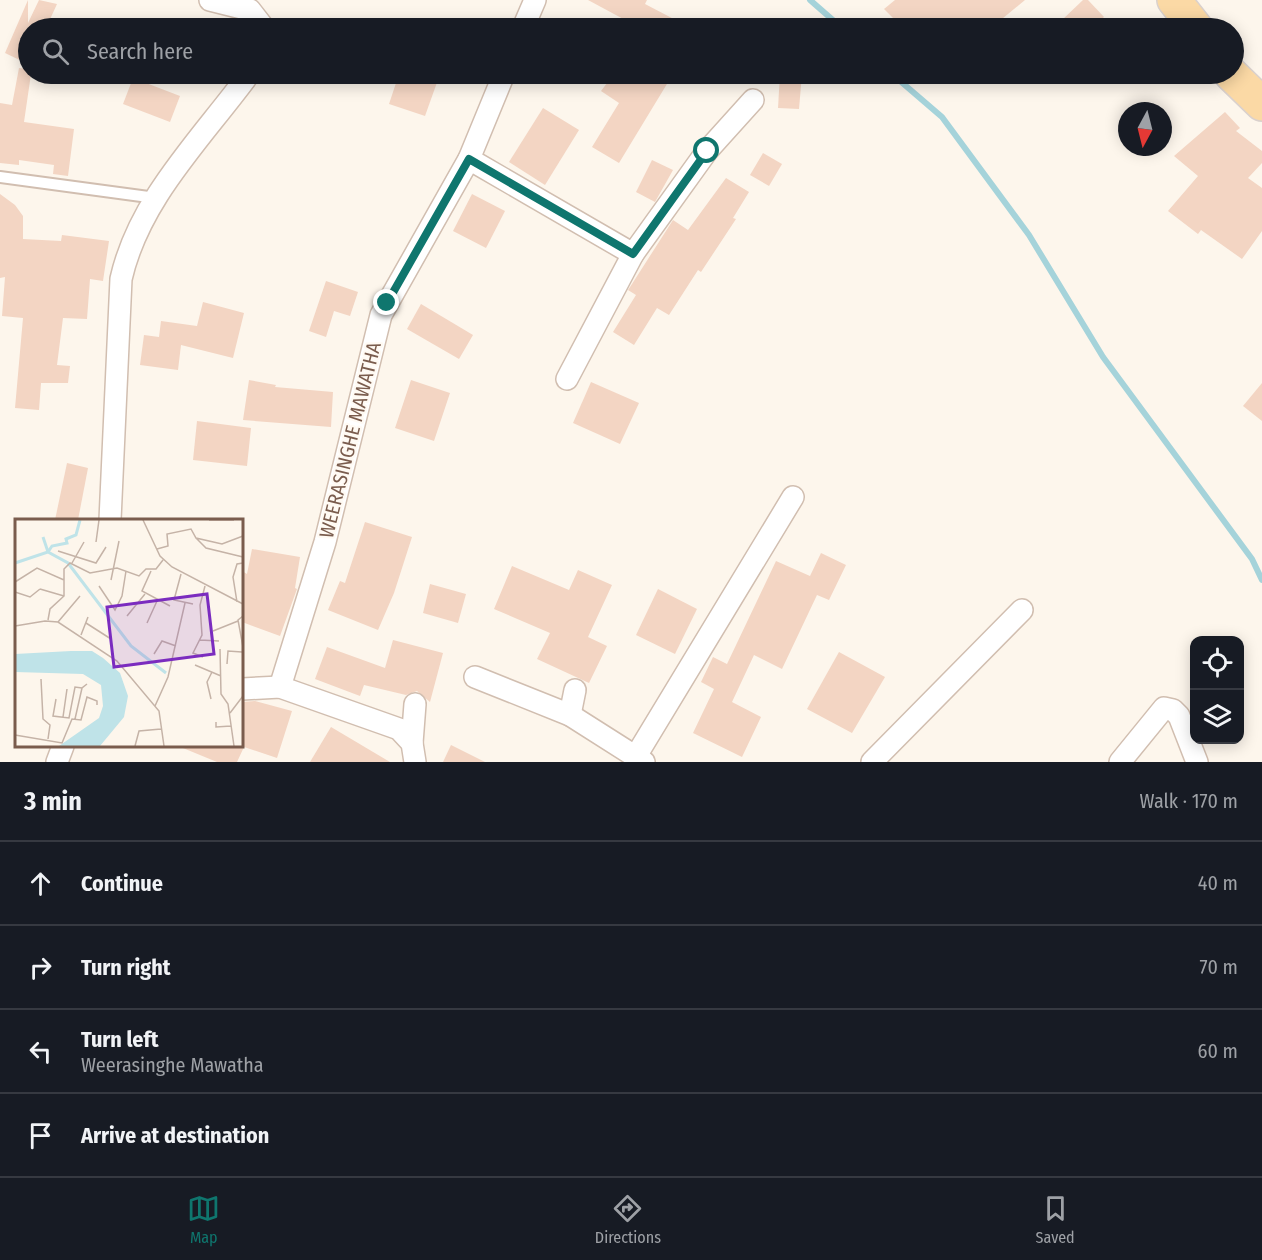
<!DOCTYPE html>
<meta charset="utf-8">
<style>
:root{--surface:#171b24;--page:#20242c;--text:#f1f3f6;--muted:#9ea1a6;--line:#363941;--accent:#0f766e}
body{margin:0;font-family:"Fira Sans Condensed",sans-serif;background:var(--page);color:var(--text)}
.controls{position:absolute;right:18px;bottom:18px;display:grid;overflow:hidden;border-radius:12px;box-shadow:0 3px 15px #0003}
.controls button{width:54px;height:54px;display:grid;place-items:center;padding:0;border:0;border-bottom:2px solid var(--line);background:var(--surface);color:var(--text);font:30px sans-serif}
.compass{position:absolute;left:1118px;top:102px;width:54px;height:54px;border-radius:50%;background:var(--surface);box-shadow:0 3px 15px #0003;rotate:187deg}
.stop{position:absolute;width:18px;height:18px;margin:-14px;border:4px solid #0f766e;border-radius:50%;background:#fff}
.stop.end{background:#0f766e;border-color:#fff;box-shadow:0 2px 6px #0008}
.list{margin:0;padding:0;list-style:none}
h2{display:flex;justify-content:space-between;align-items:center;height:78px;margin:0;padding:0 24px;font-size:26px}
h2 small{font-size:20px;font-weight:400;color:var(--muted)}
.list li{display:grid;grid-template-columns:39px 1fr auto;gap:18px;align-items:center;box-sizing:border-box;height:84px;padding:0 24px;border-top:2px solid var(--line)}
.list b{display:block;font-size:22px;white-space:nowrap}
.list p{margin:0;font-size:20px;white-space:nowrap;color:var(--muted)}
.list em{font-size:20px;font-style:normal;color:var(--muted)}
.icon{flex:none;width:33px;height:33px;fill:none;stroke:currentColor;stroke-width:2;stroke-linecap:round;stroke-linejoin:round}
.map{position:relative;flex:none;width:1262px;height:762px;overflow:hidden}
.search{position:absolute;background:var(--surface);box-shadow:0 3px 15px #0003;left:18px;right:18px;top:18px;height:66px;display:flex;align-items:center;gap:15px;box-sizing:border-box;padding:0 21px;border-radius:33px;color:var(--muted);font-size:22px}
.sheet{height:414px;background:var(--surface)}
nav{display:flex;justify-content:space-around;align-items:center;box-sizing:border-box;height:84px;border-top:2px solid var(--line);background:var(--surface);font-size:16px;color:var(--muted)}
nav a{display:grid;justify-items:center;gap:3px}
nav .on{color:var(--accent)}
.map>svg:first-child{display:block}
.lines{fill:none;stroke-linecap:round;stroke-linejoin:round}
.stream{stroke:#a5d3da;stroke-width:6}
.building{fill:#f3d5c3}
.lane-casing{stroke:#d1beb0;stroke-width:14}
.street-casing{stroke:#d1beb0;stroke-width:24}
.primary-casing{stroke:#dad1cd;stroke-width:36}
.lane{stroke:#fff;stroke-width:10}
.street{stroke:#fff;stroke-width:21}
.primary{stroke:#fbd9a5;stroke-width:33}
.route{stroke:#0f766e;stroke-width:8}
.labels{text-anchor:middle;stroke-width:4.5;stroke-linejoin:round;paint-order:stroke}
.street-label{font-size:20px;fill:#7a5c4d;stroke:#fffaf3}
.inset-river{fill:none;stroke:#bfe3e8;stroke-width:3}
.inset-road{fill:none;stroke:#c5b3a7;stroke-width:1.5}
.view{fill:#7b2cbf;fill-opacity:0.15;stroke:#7b2cbf;stroke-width:3}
.inset-edge{fill:none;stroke:#7a5c4d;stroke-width:3}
</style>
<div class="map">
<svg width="1262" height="762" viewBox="0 0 1262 762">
<rect width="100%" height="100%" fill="#fdf6ec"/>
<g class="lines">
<!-- stream -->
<g class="stream">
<polyline points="810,0 842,28"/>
<polyline points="892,74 942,117 1029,235 1103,357 1252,559 1262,580"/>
</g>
</g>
<!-- building -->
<g class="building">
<polygon points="28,0 28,23 39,0 57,4 46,28 28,28 28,64 5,53"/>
<polygon points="588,0 647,0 645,4 691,28 640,28"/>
<polygon points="895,0 1025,0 991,28 903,28 884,9"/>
<polygon points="1083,0 1088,0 1104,17 1092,28 1068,28 1061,21"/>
<polygon points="19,68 28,69 28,74 31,74 24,122 74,129 68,176 53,174 54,165 19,160 19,165 0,163 0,103 12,105"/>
<polygon points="399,74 440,74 425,116 389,104"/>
<polygon points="614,74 673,74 619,163 592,147 619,103 601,91"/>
<polygon points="780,74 802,74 799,109 778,108"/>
<polygon points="133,78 180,96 170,122 123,104"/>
<polygon points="543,108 579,130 545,185 509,162"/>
<polygon points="1225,112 1240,128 1236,131 1262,151 1262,163 1248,178 1262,188 1262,231 1242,259 1201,230 1198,234 1168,211 1198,176 1174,156"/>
<polygon points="763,153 782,164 769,186 750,175"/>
<polygon points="652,160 673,170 655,202 636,192"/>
<polygon points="726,178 749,192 733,218 736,219 701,272 698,270 669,315 657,308 634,345 613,332 636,295 628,290 632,284 673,220 688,230"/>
<polygon points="0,194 15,205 23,216 23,239 61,241 62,235 109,241 103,281 90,279 87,319 63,318 57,365 70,366 68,383 41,383 39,410 15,408 23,318 2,316 5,277 0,278"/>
<polygon points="472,194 505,211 486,248 453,231"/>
<polygon points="326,281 358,292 350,316 334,311 326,337 309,331"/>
<polygon points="203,302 244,313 233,358 181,345 178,370 140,365 144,335 159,337 161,321 197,326"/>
<polygon points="421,304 473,335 459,359 407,329"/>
<polygon points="249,380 276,385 275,387 333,392 331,427 243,420"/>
<polygon points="411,380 450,393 434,441 395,428"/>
<polygon points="591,382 639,403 620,444 573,423"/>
<polygon points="1262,383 1262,421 1243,406"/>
<polygon points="197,421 251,428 247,466 193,460"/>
<polygon points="67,463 88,468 78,520 55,520"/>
<polygon points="365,522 412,537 394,593 378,630 328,610 340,581 345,583"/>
<polygon points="252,549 300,557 295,588 297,589 280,636 242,622 242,571 247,574"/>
<polygon points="821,553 846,565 829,600 817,595 782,669 754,655 732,702 761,717 742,757 693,733 714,689 701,682 713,657 727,664 776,561 810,576"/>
<polygon points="512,566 569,590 578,570 612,585 588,637 607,646 589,683 537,659 550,633 494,609"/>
<polygon points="430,584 466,594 458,623 423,613"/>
<polygon points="658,589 697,609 675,654 636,635"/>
<polygon points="393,640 443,653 430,702 417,691 406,695 364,685 360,696 315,679 327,647 385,668"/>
<polygon points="839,652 885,677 852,733 807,709"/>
<polygon points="255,701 292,711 277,758 244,747 237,762 217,762 178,746 242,746 242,702"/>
<polygon points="331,727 390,762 310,762"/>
<polygon points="451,745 485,762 443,762"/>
</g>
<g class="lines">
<!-- lane casing -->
<g class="lane-casing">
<polyline id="lane" points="0,177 156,198"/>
</g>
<!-- street casing -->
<g class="street-casing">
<g id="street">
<polyline points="210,0 250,10 264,28"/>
<polyline points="523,28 535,0"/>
<polyline points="469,159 633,254 707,151 753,100"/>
<polyline points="567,379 633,254"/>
<path d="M110,520L121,279C139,199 202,138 249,74"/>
<polyline points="475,677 570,715 644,762"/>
<polyline points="280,687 325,542 381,315 469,159 504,74"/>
<polyline points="242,689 280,687 399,729 412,743 415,762"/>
<polyline points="570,715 575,690"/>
<polyline points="412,743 415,704"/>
<polyline points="636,756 793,497"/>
<polyline points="57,762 63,746"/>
<polyline points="872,762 1022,610"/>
<polyline points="1120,762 1164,708 1173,710 1179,716 1197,762"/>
</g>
</g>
<!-- primary casing -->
<g class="primary-casing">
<g id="primary">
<polyline points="1174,0 1196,28"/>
<polyline points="1231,74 1262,104"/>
</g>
</g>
<!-- lane -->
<use href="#lane" class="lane"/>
<!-- street -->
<use href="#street" class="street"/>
<!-- primary -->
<use href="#primary" class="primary"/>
</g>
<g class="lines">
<!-- route -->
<polyline class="route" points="387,303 469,159 633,254 707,151"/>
</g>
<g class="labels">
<!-- street labels -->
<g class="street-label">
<text transform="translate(350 440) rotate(-76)" y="7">WEERASINGHE MAWATHA</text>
</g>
</g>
<!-- overview -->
<g transform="translate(15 519)">
<rect width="228" height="228" fill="#fdf6ec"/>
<path d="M56,132H77L88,139L105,154L113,177L109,198L85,227H44L84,199L88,187L86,166L68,155L0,153V135Z" fill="#bfe3e8"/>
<path class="inset-river" d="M28,18L33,33L53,44L116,127L151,154M0,44L33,33L37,27L52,24L51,20L61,16L65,1"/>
<path class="inset-road" d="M128,1L145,37L157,48L228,85M194,1H219M181,19L191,29L228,38M81,23L84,1M142,30L153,27L152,15L176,10L181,19L207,25L228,17M43,32L81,44L91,28M57,44L69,23M136,52L127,72L155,87M166,55L159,81L178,85M96,61L104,22M0,63L22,49L49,61M84,67L100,91L107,77L111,52M25,70L49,77M0,73L15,78L25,70M222,83L218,58L222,45L228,44M112,97L130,75M228,97L223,101L228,128M33,101L35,90L49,77V50L55,44L75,54L102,49L124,57L131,50H141L148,41M43,103L65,77M71,104L96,120M132,104L142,82M0,107L30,102L43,103L102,142L144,192L149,227M198,112L223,102M66,116L73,98M185,121L204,122M205,130L206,175L213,185L219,227M139,135L147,122L161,127M188,138L178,134L187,116L185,86L190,67M212,145L213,132L227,133M180,146L206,157M26,160L28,200L35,206L33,220M41,180L38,197L54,199L60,168L67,169M196,180L192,163L197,153M140,187L153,158L170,84M215,194L228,177M48,198L52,170M60,200L67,169L72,165M201,203V208L216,207M0,216L47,224L57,200L66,201L72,178L82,182V186M120,227L124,212L146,210"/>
<path class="view" d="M192,75L199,135L99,148L92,88Z"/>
<rect width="228" height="228" class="inset-edge"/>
</g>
</svg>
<div class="controls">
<button><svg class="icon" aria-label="locate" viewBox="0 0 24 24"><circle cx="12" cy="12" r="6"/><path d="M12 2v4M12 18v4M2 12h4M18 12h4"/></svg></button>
<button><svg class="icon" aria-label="layers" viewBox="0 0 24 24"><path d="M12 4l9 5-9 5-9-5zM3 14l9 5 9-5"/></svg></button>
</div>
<svg class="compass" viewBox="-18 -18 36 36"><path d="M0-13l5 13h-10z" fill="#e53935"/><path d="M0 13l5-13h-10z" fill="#9ea1a6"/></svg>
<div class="stop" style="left:707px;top:151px"></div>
<div class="stop end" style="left:387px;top:303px"></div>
<div class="search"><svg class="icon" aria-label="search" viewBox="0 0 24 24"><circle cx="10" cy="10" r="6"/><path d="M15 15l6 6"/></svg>Search here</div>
</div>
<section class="sheet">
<h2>3 min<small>Walk · 170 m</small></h2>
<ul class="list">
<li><svg class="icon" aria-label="ahead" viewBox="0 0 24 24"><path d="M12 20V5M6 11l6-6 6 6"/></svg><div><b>Continue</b></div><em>40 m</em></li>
<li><svg class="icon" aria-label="right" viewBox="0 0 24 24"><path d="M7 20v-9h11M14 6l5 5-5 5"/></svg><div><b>Turn right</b></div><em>70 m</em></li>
<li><svg class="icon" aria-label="left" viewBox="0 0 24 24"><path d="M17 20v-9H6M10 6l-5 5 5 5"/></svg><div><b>Turn left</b><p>Weerasinghe Mawatha</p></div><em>60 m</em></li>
<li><svg class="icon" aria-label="arrive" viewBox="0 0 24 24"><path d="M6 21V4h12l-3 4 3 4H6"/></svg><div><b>Arrive at destination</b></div></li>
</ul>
</section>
<nav>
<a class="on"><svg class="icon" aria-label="map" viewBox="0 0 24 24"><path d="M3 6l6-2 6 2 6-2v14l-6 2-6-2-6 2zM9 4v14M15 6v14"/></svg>Map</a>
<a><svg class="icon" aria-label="directions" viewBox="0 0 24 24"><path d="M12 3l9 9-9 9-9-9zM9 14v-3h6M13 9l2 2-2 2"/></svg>Directions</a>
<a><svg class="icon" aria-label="saved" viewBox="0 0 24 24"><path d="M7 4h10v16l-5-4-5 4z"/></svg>Saved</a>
</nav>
